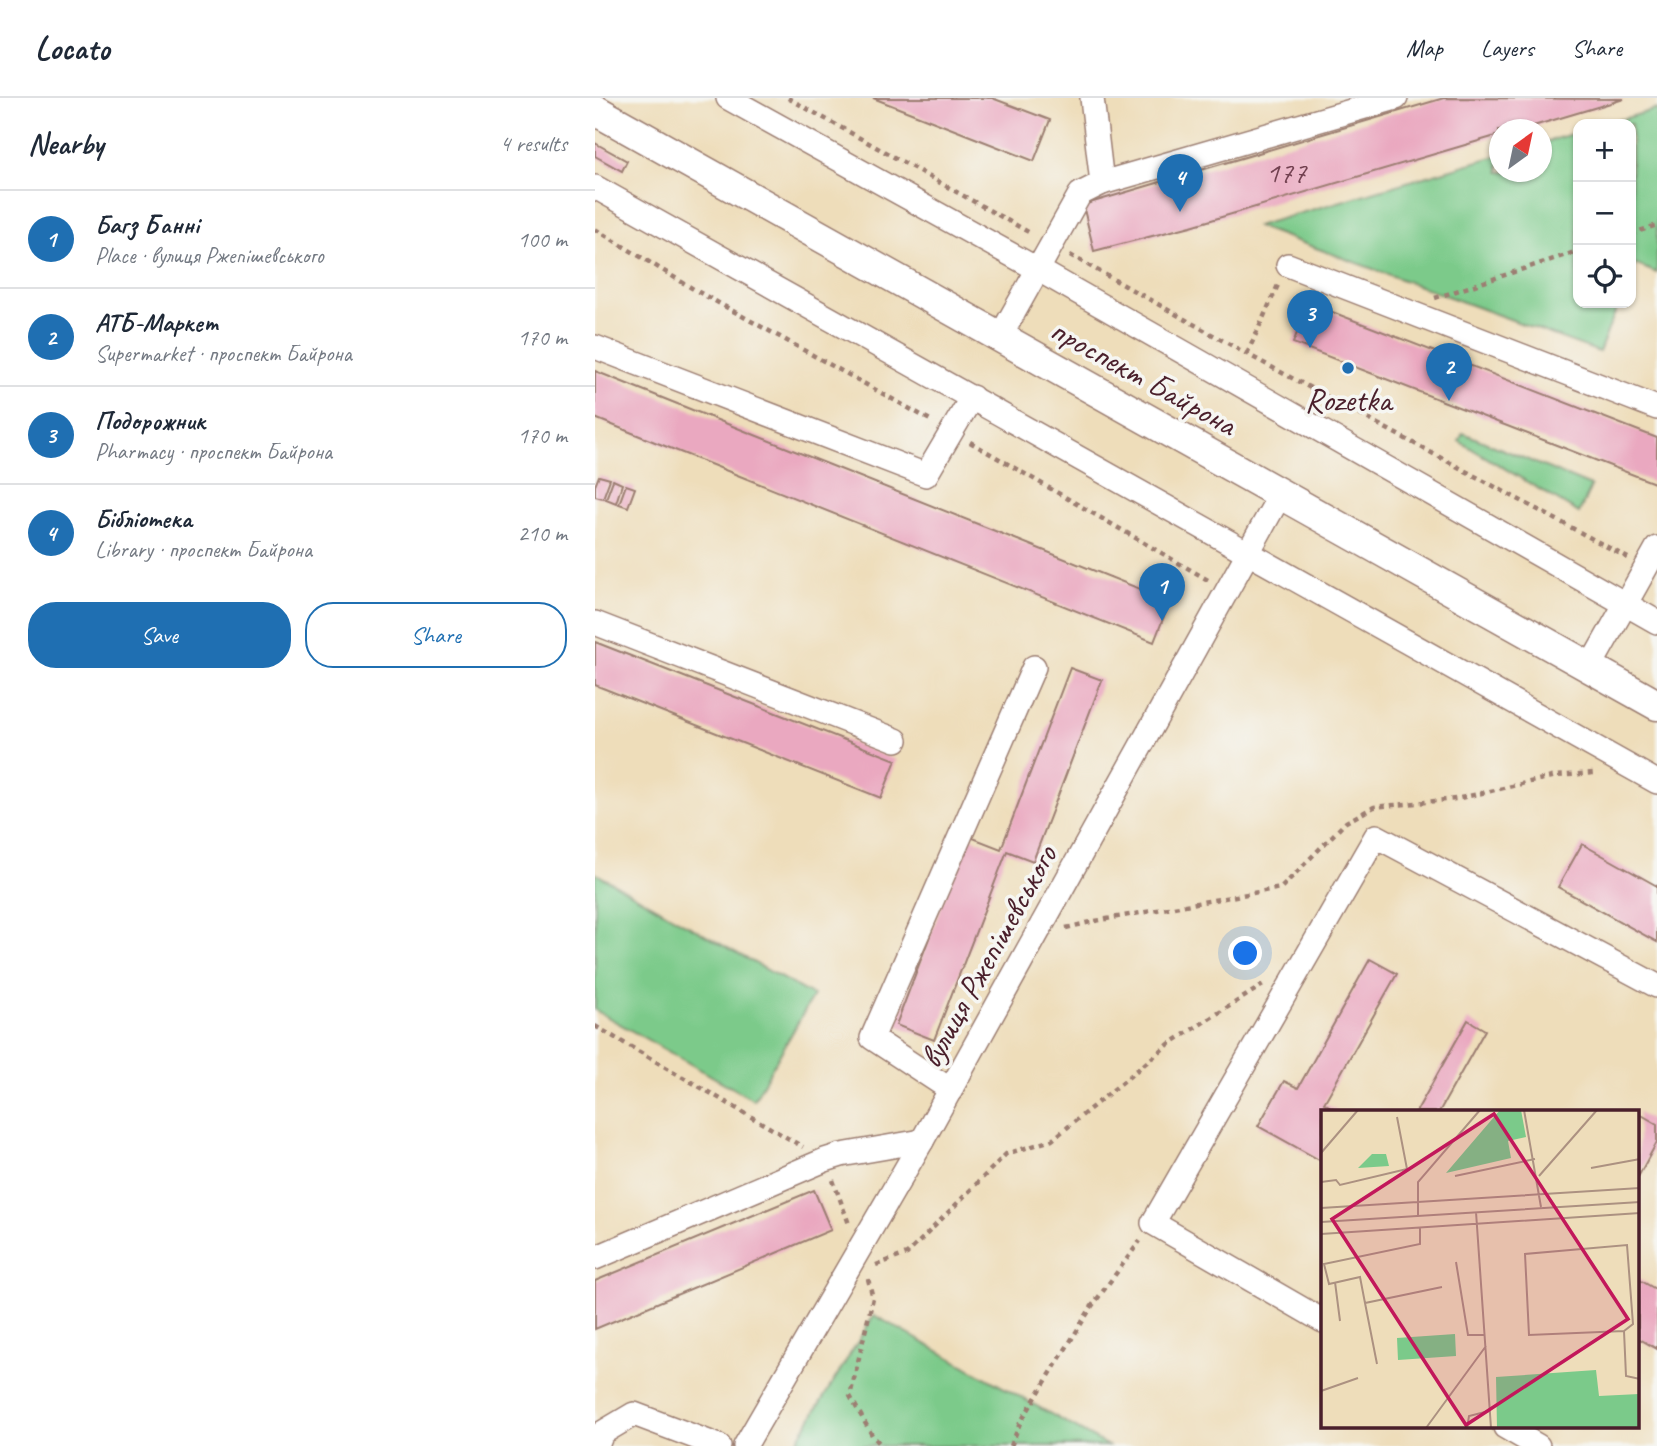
<!DOCTYPE html>
<meta charset="utf-8">
<style>
:root{--surface:#fff;--page:#f2f2f3;--text:#1f2937;--muted:#747a83;--line:#e0e1e3;--accent:#1f6fb2}
body{margin:0;font-family:Caveat,sans-serif;background:var(--page);color:var(--text)}
.controls{position:absolute;right:21px;top:21px;display:grid;overflow:hidden;border-radius:14px;box-shadow:0 2px 5px #0004}
.controls button{width:63px;height:63px;display:grid;place-items:center;padding:0;border:0;border-bottom:2px solid var(--line);background:var(--surface);color:var(--text);font:35px sans-serif}
.compass{position:absolute;left:894px;top:21px;width:63px;height:63px;border-radius:50%;background:var(--surface);box-shadow:0 2px 5px #0004;rotate:33deg}
.you{position:absolute;left:651px;top:856px;width:24px;height:24px;margin:-18px;border:5px solid #fff;border-radius:50%;background:#1a73e8;box-shadow:0 0 0 10px #1a73e833}
.badge{display:grid;place-items:center;width:46px;height:46px;border-radius:50%;background:var(--accent);color:#fff;font-size:23px;font-weight:700}
.pin{position:absolute;translate:-50% -58px;filter:drop-shadow(0 2px 4px #0008)}
.pin::after{content:'';position:absolute;top:37px;width:24px;height:21px;background:inherit;clip-path:polygon(0 0,100% 0,50% 100%)}
.list{margin:0;padding:0;list-style:none}
h2{display:flex;justify-content:space-between;align-items:center;height:91px;margin:0;padding:0 28px;font-size:30px}
h2 small{font-size:23px;font-weight:400;color:var(--muted)}
.list li{display:grid;grid-template-columns:46px 1fr auto;gap:21px;align-items:center;box-sizing:border-box;height:98px;padding:0 28px;border-top:2px solid var(--line)}
.list b{display:block;font-size:26px;white-space:nowrap}
.list p{margin:0;font-size:23px;white-space:nowrap;color:var(--muted)}
.list em{font-size:23px;font-style:normal;color:var(--muted)}
.actions{display:flex;gap:14px;padding:21px 28px}
.actions a{flex:1;padding:16px 0;border:2px solid var(--accent);border-radius:28px;text-align:center;font-size:24px;color:var(--accent)}
.actions .main{background:var(--accent);color:#fff}
.icon{flex:none;width:38px;height:38px;fill:none;stroke:currentColor;stroke-width:2;stroke-linecap:round;stroke-linejoin:round}
.map{position:relative;flex:none;width:1062px;height:1348px;overflow:hidden}
header{display:flex;align-items:center;gap:42px;box-sizing:border-box;height:98px;padding:0 35px;background:var(--surface);border-bottom:2px solid var(--line)}
header strong{font-size:33px}
nav{display:flex;gap:38px;margin-inline-start:auto;font-size:24px}
main{display:flex}
aside{flex:1;background:var(--surface)}
.map>svg:first-child{display:block}
.green{fill:#7bca8a;stroke:#62745a;stroke-width:2}
.building{fill:#eaa8c0}
.lines{fill:none;stroke-linecap:round;stroke-linejoin:round}
.minor-casing{stroke:#9c7e72;stroke-width:26}
.major-casing{stroke:#9c7e72;stroke-width:33}
.path{stroke:#9c7e72;stroke-width:4.5;stroke-dasharray:5 5;stroke-linecap:butt}
.minor{stroke:#fff;stroke-width:23}
.major{stroke:#fff;stroke-width:30}
.poi-dot{fill:#1f6fb2;stroke:#f6f6f2;stroke-width:2.5}
.labels{text-anchor:middle;stroke-width:7;stroke-linejoin:round;paint-order:stroke}
.number-label{font-size:30px;fill:#724150}
.street-label{font-size:33px;fill:#4a1f2b;stroke:#f6f6f2}
.poi-label{font-size:33px;fill:#4a1f2b;stroke:#f6f6f2}
.inset-road{fill:none;stroke:#ac9181;stroke-width:2}
.view{fill:#c2185b;fill-opacity:0.15;stroke:#c2185b;stroke-width:3.5}
.inset-edge{fill:none;stroke:#4a1f2b;stroke-width:3.5}
</style>
<header>
<strong>Locato</strong>
<nav><a>Map</a><a>Layers</a><a>Share</a></nav>
</header>
<main>
<aside>
<h2>Nearby<small>4 results</small></h2>
<ul class="list">
<li><span class="badge">1</span><div><b>Багз Банні</b><p>Place · вулиця Ржепішевського</p></div><em>100 m</em></li>
<li><span class="badge">2</span><div><b>АТБ-Маркет</b><p>Supermarket · проспект Байрона</p></div><em>170 m</em></li>
<li><span class="badge">3</span><div><b>Подорожник</b><p>Pharmacy · проспект Байрона</p></div><em>170 m</em></li>
<li><span class="badge">4</span><div><b>Бібліотека</b><p>Library · проспект Байрона</p></div><em>210 m</em></li>
</ul>
<div class="actions"><a class="main">Save</a><a>Share</a></div>
</aside>
<div class="map">
<svg width="1062" height="1348" viewBox="0 0 1062 1348">
<rect width="100%" height="100%" fill="#f6f6f2"/>
<filter id="ink" filterUnits="userSpaceOnUse"><feTurbulence type="fractalNoise" baseFrequency=".0143" numOctaves="2"/><feDisplacementMap in="SourceGraphic" scale="14" xChannelSelector="R" yChannelSelector="G"/><feConvolveMatrix kernelMatrix="1 2 1 2 8 2 1 2 1" color-interpolation-filters="sRGB"/></filter>
<filter id="wash" filterUnits="userSpaceOnUse"><feTurbulence type="fractalNoise" baseFrequency=".00686" numOctaves="4" result="noise"/><feDisplacementMap in="SourceGraphic" scale="28" xChannelSelector="R" yChannelSelector="G"/><feGaussianBlur stdDeviation="1.57" result="paint"/><feColorMatrix in="noise" values="0 0 0 0 0 0 0 0 0 0 0 0 0 0 0 0 0 1.4 0 .05"/><feComposite in="paint" operator="in"/></filter>
<g filter="url(#wash)">
<rect width="100%" height="100%" fill="#eeddba"/>
<!-- green -->
<g class="green">
<polygon points="1062,11 1062,175 1040,166 1036,176 1036,26 1010,26"/>
<polygon points="983,34 983,205 1024,205 1004,254 661,128 904,57 904,74 946,74 947,45"/>
<polygon points="868,335 996,388 984,415 864,343"/>
<polygon points="0,775 218,898 159,1002 0,912"/>
<polygon points="279,1217 513,1348 199,1348"/>
</g>
<g id="blocks">
<!-- building -->
<g class="building">
<polygon points="278,0 397,0 455,22 439,63"/>
<polygon points="849,0 1029,1 925,32 904,32 904,37 596,128 499,153 488,107"/>
<polygon points="0,45 32,63 27,73 0,58"/>
<polygon points="714,205 1062,340 1062,386 698,245"/>
<polygon points="0,273 575,503 559,544 0,320"/>
<polygon points="4,378 15,381 8,400 0,398 0,388"/>
<polygon points="18,382 27,386 21,405 11,401"/>
<polygon points="31,387 40,390 33,409 24,406"/>
<polygon points="0,544 301,662 286,700 0,587"/>
<polygon points="475,570 507,582 438,763 412,753 339,942 301,927 373,738 406,751"/>
<polygon points="987,746 1062,788 1062,844 963,789"/>
<polygon points="775,861 802,876 729,1005 745,1014 728,1014 728,1064 663,1028 689,983 703,990"/>
<polygon points="873,922 890,932 844,1014 821,1014"/>
<polygon points="1043,1015 1062,1026 1062,1044 1043,1079"/>
<polygon points="219,1092 236,1132 0,1231 0,1183"/>
<polygon points="1043,1181 1062,1192 1062,1251 1043,1240"/>
</g>
</g>
</g>
<g filter="url(#ink)">
<use href="#blocks" fill-opacity="0" stroke="#9c7e72" stroke-width="2"/>
<g class="lines">
<!-- minor casing -->
<g class="minor-casing">
<g id="minor">
<polyline points="133,0 442,171 1062,524"/>
<polyline points="497,0 507,85"/>
<polyline points="0,89 1062,684"/>
<polyline points="693,167 1062,310"/>
<polyline points="405,239 485,96 507,85 801,0"/>
<polyline points="0,249 331,377 377,299"/>
<polyline points="0,525 301,642"/>
<polyline points="995,569 1062,450"/>
<polyline points="356,992 277,940 439,569"/>
<polyline points="0,1160 230,1062 246,1057 327,1043"/>
<polyline points="728,1223 558,1125 781,738 1062,888"/>
<polyline points="910,1329 943,1348"/>
<polyline points="2,1348 7,1335 39,1316 124,1348"/>
<polyline points="150,1348 327,1043 685,397"/>
</g>
</g>
<!-- major casing -->
<g class="major-casing">
<polyline id="major" points="0,12 1062,607"/>
</g>
<!-- path -->
<g class="path">
<polyline points="193,0 437,136"/>
<polyline points="0,131 100,192 337,323"/>
<polyline points="1036,136 1062,127"/>
<polyline points="475,157 652,256 1033,460"/>
<polyline points="840,200 983,153"/>
<polyline points="652,256 683,187"/>
<polyline points="375,344 613,482"/>
<polyline points="471,830 500,823 686,790 751,724 779,709 861,701 961,678 998,675"/>
<polyline points="0,928 208,1049"/>
<polyline points="238,1082 254,1126"/>
<polyline points="281,1167 312,1156 411,1056 457,1042 574,946 668,887"/>
<polyline points="273,1181 278,1200 255,1298 277,1337 287,1348"/>
<polyline points="416,1348 425,1325 497,1208 545,1143"/>
</g>
<!-- minor -->
<use href="#minor" class="minor"/>
<!-- major -->
<use href="#major" class="major"/>
</g>
</g>
<!-- markers -->
<circle class="poi-dot" cx="753" cy="270" r="7"/>
<g class="labels">
<!-- number labels -->
<g class="number-label">
<text x="691" y="84">177</text>
</g>
<!-- street labels -->
<g class="street-label">
<text transform="translate(549 278) rotate(29)" y="12">проспект Байрона</text>
<text transform="translate(392 858) rotate(-61)" y="12">вулиця Ржепішевського</text>
</g>
<!-- poi labels -->
<g class="poi-label">
<text x="753" y="313">Rozetka</text>
</g>
</g>
<!-- overview -->
<g transform="translate(726 1012)">
<rect width="318" height="318" fill="#eeddba"/>
<path d="M179,0H200L205,27L187,31L190,48L125,63ZM51,44H65L68,56L37,58ZM134,224L135,246L77,250L76,228ZM275,260L278,286L318,284V318H176L175,267Z" fill="#7bca8a"/>
<path class="inset-road" d="M203,0L220,97M0,43L37,0M270,58L319,49M134,66L214,49M218,66L276,0M0,72L15,70L19,75L86,59L76,7M0,98L319,78M155,102L170,318M97,105V72L159,0M0,112L319,92M99,117V134L3,154L8,174L39,167L44,193L121,177M0,124L319,103M306,135L312,214L303,221L208,225L204,144ZM135,152L147,225H164M14,172L19,211M44,193L56,254M303,221L305,266L319,269M0,281L37,268M105,318L165,236M146,318L148,306L168,301"/>
<path class="view" d="M173,4L307,209L145,315L11,109Z"/>
<rect width="318" height="318" class="inset-edge"/>
</g>
</svg>
<div class="controls">
<button>+</button>
<button>−</button>
<button><svg class="icon" aria-label="locate" viewBox="0 0 24 24"><circle cx="12" cy="12" r="6"/><path d="M12 2v4M12 18v4M2 12h4M18 12h4"/></svg></button>
</div>
<svg class="compass" viewBox="-18 -18 36 36"><path d="M0-13l5 13h-10z" fill="#e53935"/><path d="M0 13l5-13h-10z" fill="#747a83"/></svg>
<div class="you"></div>
<div class="pin badge" style="left:567px;top:523px">1</div>
<div class="pin badge" style="left:854px;top:303px">2</div>
<div class="pin badge" style="left:715px;top:250px">3</div>
<div class="pin badge" style="left:585px;top:114px">4</div>
</div>
</main>
